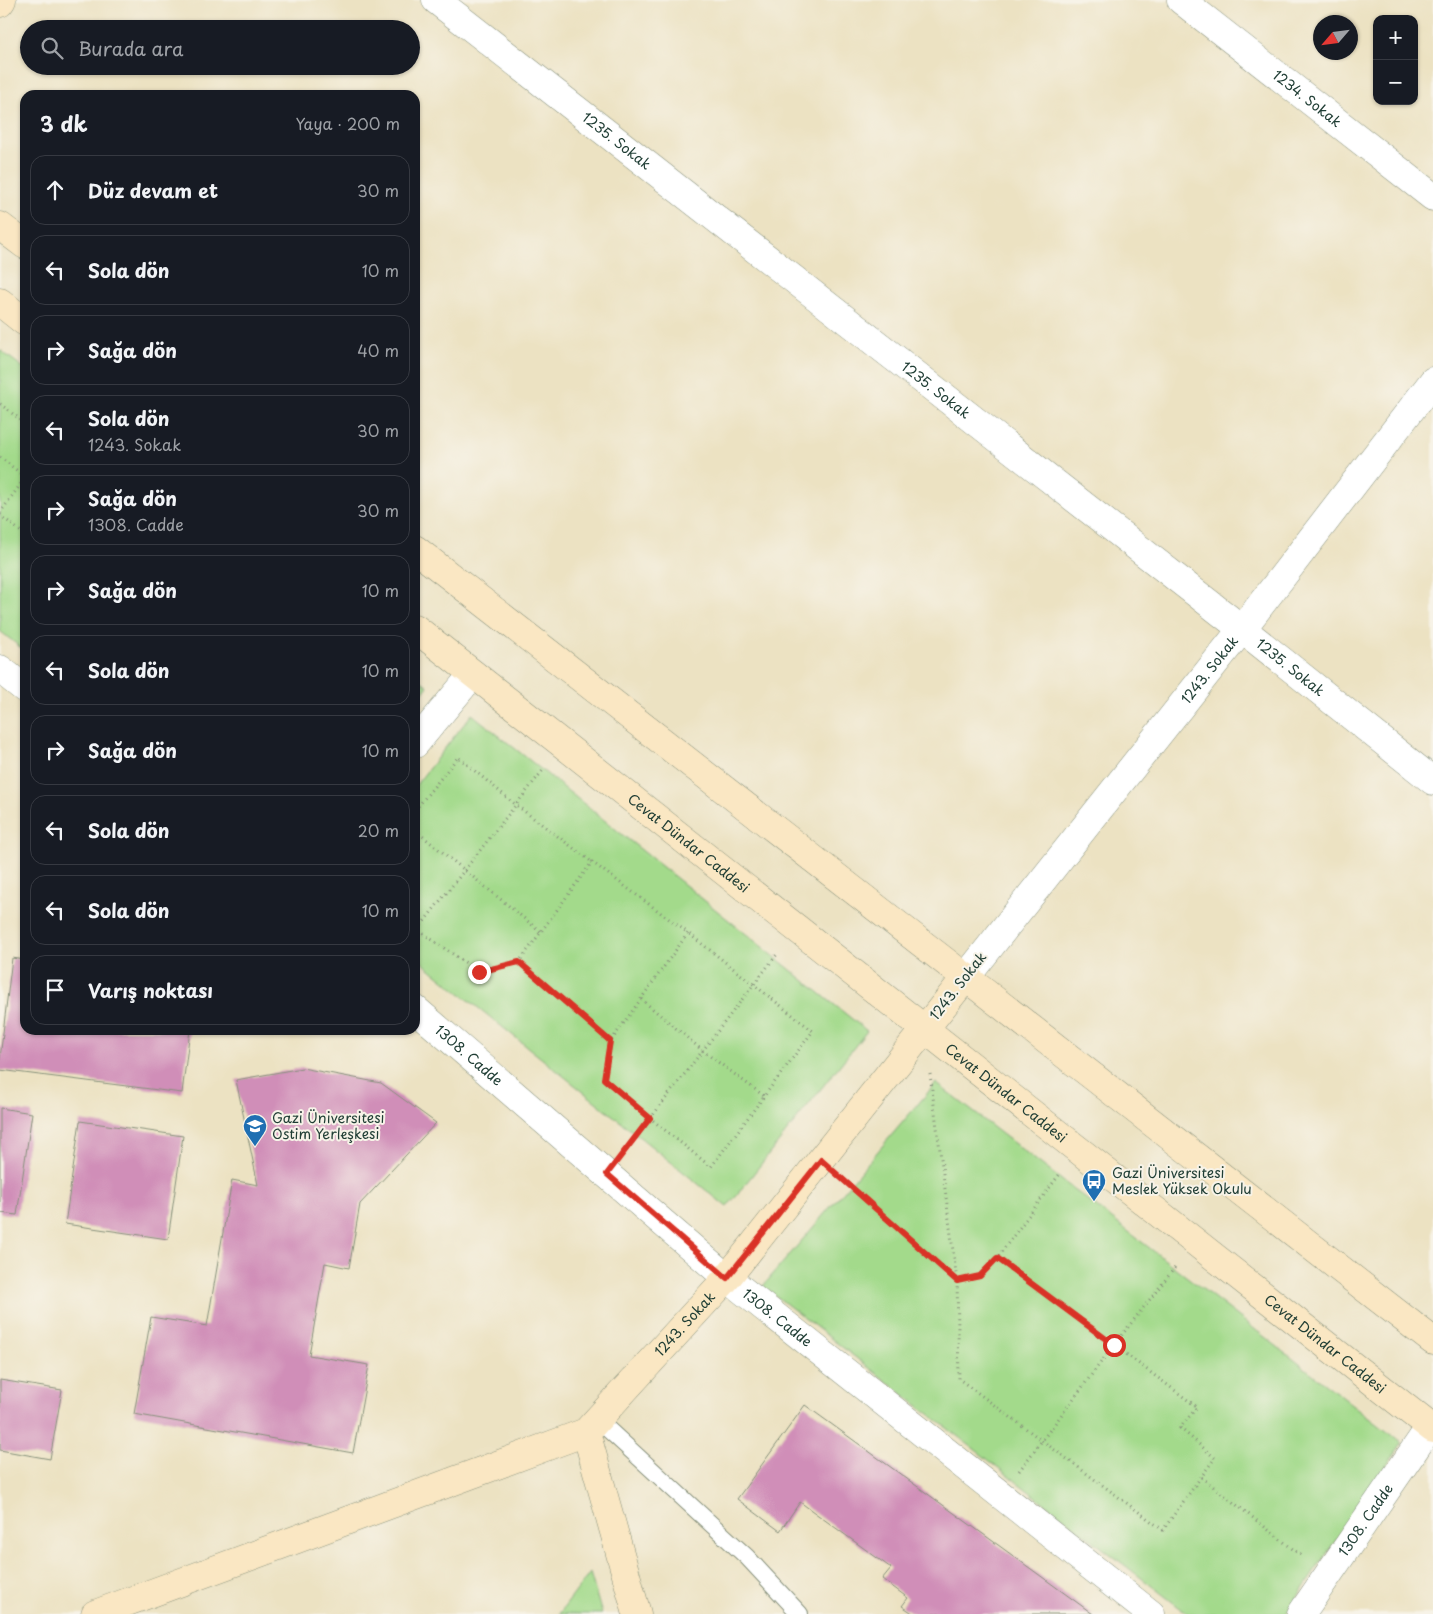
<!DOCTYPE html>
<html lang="tr">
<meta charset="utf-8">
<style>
:root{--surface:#171b24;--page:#20242c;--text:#f1f3f6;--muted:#9ea1a6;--line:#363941}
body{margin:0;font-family:"Playpen Sans",sans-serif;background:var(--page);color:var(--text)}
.controls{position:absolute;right:15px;top:15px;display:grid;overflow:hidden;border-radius:10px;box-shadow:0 1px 4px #0004}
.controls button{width:45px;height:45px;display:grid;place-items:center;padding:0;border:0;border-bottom:1px solid var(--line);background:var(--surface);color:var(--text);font:25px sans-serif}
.compass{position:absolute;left:1313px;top:15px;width:45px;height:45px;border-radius:50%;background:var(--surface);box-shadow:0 1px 4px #0004;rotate:242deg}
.stop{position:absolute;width:15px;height:15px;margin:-11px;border:4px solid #d93025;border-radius:50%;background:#fff}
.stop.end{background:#d93025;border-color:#fff;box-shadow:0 1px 5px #0008}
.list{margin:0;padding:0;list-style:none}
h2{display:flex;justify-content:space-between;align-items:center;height:65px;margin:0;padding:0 20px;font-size:21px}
h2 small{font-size:16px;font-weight:400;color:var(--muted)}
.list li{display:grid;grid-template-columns:32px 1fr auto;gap:15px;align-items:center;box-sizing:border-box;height:70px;margin:0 10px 10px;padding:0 10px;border:1px solid var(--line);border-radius:15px}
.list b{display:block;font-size:19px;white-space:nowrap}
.list p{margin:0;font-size:16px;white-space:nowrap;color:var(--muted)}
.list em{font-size:16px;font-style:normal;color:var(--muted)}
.icon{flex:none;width:28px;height:28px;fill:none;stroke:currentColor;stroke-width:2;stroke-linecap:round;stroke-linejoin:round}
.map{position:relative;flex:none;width:1433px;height:1614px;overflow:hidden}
.search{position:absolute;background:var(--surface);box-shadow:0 1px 4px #0004;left:20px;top:20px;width:400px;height:55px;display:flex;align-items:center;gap:12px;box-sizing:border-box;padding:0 18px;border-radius:28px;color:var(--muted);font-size:19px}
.panel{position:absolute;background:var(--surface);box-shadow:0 1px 4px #0004;left:20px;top:90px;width:400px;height:945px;border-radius:15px}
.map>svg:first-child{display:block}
.green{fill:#a3da8b;stroke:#618c60}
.building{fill:#d08eb8}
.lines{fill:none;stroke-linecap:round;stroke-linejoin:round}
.lane-casing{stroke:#86907b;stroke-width:18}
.street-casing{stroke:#86907b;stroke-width:29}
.secondary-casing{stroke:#86907b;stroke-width:29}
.path{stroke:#86907b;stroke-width:3;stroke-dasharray:1 4;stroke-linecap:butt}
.lane{stroke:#fff;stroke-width:16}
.street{stroke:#fff;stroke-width:28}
.secondary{stroke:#fae7c3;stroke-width:28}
.route{stroke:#d93025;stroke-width:6}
.labels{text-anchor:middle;stroke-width:4;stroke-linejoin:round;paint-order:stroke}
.street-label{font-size:14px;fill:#1f3d34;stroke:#f7f3e8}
.poi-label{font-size:14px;fill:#1f3d34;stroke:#f7f3e8;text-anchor:start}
</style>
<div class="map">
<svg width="1433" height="1614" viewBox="0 0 1433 1614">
<rect width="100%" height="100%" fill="#f7f3e8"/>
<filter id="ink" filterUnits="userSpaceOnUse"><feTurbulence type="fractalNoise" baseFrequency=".02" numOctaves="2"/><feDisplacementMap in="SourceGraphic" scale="10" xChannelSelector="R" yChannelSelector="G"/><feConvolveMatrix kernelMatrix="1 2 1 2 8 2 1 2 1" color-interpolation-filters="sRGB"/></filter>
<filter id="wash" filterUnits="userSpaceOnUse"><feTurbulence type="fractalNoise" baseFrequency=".0096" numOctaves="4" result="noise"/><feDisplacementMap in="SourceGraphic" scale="20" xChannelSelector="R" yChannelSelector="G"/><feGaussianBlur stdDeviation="1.12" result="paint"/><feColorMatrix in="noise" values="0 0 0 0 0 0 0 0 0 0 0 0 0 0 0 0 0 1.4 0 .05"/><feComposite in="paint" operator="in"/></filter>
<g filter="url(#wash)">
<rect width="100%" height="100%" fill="#ece2c2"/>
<!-- green -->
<g class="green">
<polygon points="0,350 25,369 25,651 0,631"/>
<polygon points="415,676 428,686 415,703"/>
<polygon points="472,714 867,1031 727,1207 415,957 415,786"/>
<polygon points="936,1083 1402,1443 1286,1614 1188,1614 763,1286"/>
<polygon points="590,1573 602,1614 559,1614"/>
</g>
<g id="blocks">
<!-- building -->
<g class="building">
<polygon points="12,958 25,960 25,1030 190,1030 182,1093 0,1070 0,1058"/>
<polygon points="302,1068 381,1083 436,1123 360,1204 349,1268 325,1263 309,1355 369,1365 353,1453 134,1414 151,1317 207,1326 232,1180 258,1185 236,1080"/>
<polygon points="0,1108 32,1113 17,1215 0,1213"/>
<polygon points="80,1121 183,1136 168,1239 65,1224"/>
<polygon points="0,1380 62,1390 50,1459 0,1450"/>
<polygon points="805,1405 983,1534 1093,1614 914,1614 902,1606 908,1598 882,1579 891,1568 800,1502 780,1531 737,1499"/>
</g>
</g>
</g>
<g filter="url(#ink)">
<use href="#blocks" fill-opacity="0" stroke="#86907b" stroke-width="1"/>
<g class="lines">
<!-- lane casing -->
<g class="lane-casing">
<polyline id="lane" points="598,1420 747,1557 800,1614"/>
</g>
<!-- street casing -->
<g class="street-casing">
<g id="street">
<path id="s1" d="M436,0L1242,629L1433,781"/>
<path id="s2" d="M1181,0L1433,197"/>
<polyline points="0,669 25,689"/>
<polyline points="415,744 473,674"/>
<path id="s3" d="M966,977L1242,629L1433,381"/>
<path id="s4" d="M415,1009L727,1278L1151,1614"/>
<path id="s5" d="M1301,1614L1430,1427"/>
</g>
</g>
<!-- secondary casing -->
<g class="secondary-casing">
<g id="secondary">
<polyline points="0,3 2,0"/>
<polyline points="0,226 25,245"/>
<polyline points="0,302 25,322"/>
<polyline points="415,549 1433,1341"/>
<path id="s6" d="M415,628L1433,1429"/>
<polyline points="586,1432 637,1614"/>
<path id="s7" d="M95,1614L586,1432L727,1278L966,977"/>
</g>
</g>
<!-- path -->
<g class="path">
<polyline points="0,404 25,423"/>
<polyline points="0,457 25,477"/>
<polyline points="0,513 25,478"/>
<polyline points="0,515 25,535"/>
<polyline points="415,810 458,757 516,805 592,862"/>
<polyline points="415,830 541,932"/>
<polyline points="415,928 479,972 519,962"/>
<polyline points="415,933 544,769"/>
<polyline points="641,999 703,1051 764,1096"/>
<polyline points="611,1041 519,962 592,862 688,933 611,1041 604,1079 650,1118 711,1167 813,1031 688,933"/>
<polyline points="930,1074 957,1281 959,1379 1163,1530 1201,1477"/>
<polyline points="626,1150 778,953"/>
<polyline points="1059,1175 997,1258 1197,1407 1180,1428 1215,1458 1201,1477 1303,1557"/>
<polyline points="844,1180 957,1281 980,1276 997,1258"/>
<polyline points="1019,1471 1114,1345 1177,1265"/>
</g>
<!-- lane -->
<use href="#lane" class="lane"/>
<!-- street -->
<use href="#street" class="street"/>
<!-- secondary -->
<use href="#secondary" class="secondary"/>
</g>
</g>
<g class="lines" filter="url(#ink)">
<!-- route -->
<polyline class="route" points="479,972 519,962 610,1041 604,1079 650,1118 607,1174 727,1278 821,1160 957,1281 980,1276 997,1258 1114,1345"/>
</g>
<!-- icons -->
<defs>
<g id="university-pin" transform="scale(1.25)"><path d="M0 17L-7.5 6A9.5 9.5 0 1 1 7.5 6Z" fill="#1f6fb2" stroke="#f7f3e8"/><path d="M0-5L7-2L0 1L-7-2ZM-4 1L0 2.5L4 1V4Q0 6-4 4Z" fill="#fff"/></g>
<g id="bus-pin" transform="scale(1.25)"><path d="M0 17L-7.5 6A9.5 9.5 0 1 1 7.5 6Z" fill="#1f6fb2" stroke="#f7f3e8"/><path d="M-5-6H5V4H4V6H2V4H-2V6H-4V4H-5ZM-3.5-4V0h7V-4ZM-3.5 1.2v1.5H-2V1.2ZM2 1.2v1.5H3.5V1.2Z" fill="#fff"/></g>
</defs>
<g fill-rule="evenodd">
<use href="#university-pin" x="255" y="1126"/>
<use href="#bus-pin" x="1094" y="1181"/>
</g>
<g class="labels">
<!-- street labels -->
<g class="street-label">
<text dy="5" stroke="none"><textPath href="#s2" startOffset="160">1234. Sokak</textPath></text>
<text dy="5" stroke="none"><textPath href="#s1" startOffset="229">1235. Sokak</textPath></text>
<text dy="5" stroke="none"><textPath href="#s1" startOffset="634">1235. Sokak</textPath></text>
<text dy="5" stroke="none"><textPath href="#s1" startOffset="1084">1235. Sokak</textPath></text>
<text dy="5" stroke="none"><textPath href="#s3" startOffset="392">1243. Sokak</textPath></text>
<text dy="5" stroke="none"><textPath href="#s6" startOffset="348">Cevat Dündar Caddesi</textPath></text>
<text transform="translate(958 986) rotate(-52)" y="5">1243. Sokak</text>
<text dy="5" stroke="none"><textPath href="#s4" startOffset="71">1308. Cadde</textPath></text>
<text dy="5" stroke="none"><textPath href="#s6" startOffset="752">Cevat Dündar Caddesi</textPath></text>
<text dy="5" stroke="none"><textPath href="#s4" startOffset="476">1308. Cadde</textPath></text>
<text dy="5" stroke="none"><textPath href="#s7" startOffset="670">1243. Sokak</textPath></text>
<text dy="5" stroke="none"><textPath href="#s6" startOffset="1158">Cevat Dündar Caddesi</textPath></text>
<text dy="5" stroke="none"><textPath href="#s5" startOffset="114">1308. Cadde</textPath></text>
</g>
<!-- poi labels -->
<g class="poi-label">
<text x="272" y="1123">Gazi Üniversitesi<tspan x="272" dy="16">Ostim Yerleşkesi</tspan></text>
<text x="1112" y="1178">Gazi Üniversitesi<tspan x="1112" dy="16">Meslek Yüksek Okulu</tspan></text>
</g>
</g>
</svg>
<div class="controls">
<button>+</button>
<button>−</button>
</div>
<svg class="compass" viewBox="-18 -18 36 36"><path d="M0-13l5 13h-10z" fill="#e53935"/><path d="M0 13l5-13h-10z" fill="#9ea1a6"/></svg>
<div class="stop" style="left:1114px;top:1345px"></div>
<div class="stop end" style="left:479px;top:972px"></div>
<div class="search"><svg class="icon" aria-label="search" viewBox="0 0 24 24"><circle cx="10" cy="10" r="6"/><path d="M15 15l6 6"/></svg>Burada ara</div>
<section class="panel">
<h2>3 dk<small>Yaya · 200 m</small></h2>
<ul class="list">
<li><svg class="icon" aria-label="ahead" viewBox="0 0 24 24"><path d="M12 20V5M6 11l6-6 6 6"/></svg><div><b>Düz devam et</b></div><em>30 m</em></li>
<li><svg class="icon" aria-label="left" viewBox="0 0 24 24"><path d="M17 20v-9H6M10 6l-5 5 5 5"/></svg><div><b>Sola dön</b></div><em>10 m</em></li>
<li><svg class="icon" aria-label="right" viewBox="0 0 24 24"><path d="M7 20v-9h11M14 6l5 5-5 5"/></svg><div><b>Sağa dön</b></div><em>40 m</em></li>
<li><svg class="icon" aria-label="left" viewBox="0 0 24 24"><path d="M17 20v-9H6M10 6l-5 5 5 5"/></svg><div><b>Sola dön</b><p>1243. Sokak</p></div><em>30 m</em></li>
<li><svg class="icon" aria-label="right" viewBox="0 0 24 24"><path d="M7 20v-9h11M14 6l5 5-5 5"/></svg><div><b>Sağa dön</b><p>1308. Cadde</p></div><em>30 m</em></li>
<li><svg class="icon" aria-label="right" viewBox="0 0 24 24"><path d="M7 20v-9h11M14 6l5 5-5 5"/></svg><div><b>Sağa dön</b></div><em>10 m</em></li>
<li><svg class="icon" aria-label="left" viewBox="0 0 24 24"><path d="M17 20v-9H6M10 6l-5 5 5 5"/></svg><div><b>Sola dön</b></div><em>10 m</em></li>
<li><svg class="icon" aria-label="right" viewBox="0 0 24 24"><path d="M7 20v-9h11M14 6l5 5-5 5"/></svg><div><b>Sağa dön</b></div><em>10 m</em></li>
<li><svg class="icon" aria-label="left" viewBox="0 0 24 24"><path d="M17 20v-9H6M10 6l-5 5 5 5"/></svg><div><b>Sola dön</b></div><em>20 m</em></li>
<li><svg class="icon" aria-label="left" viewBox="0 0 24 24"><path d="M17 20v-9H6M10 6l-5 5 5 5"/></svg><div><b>Sola dön</b></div><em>10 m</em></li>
<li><svg class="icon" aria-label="arrive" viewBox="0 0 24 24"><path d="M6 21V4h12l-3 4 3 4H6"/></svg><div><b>Varış noktası</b></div></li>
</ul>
</section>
</div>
